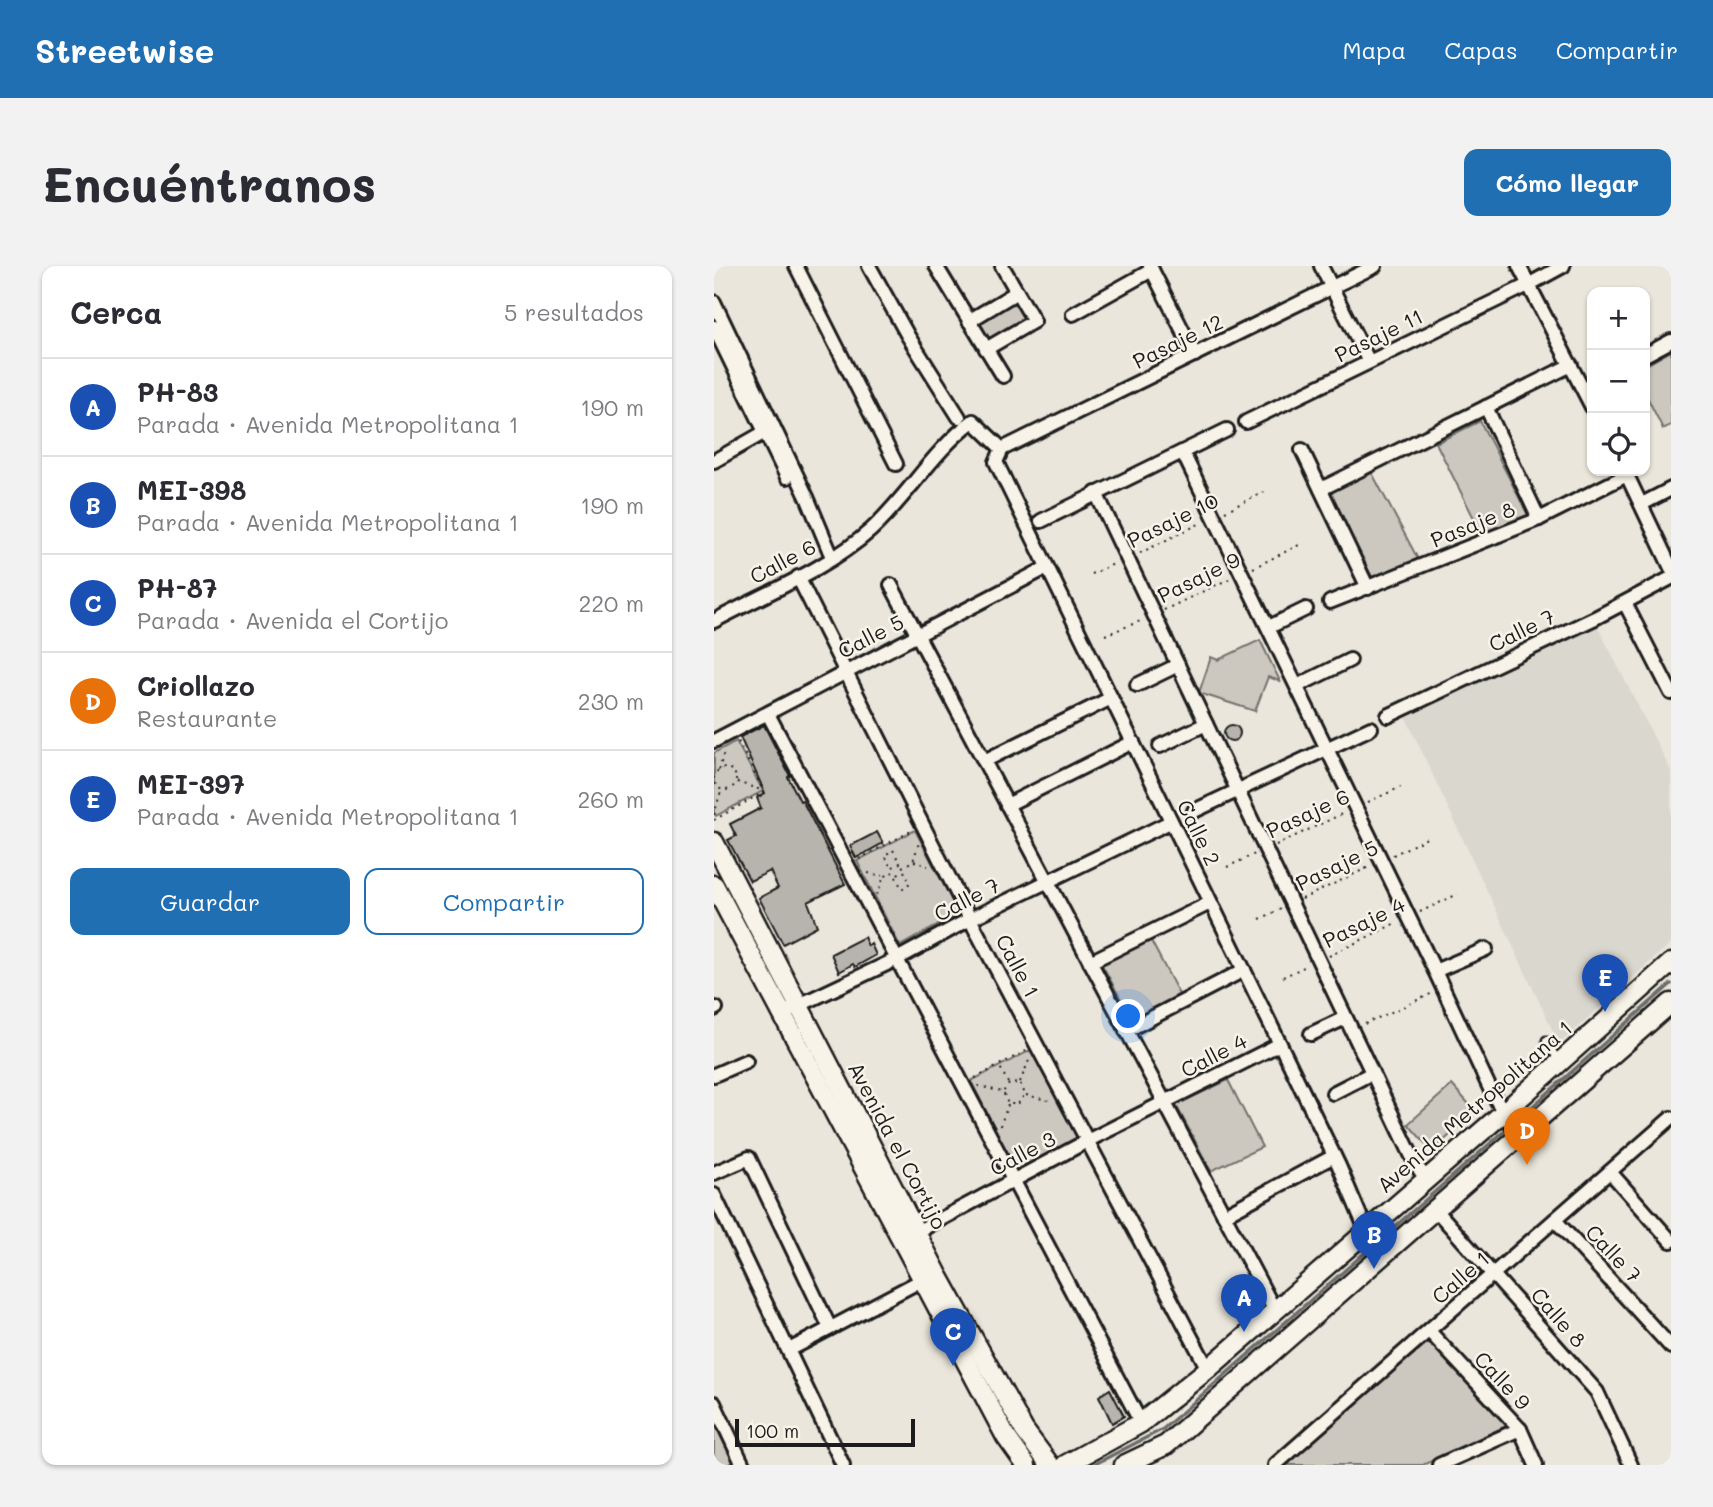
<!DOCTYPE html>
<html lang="es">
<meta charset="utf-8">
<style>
:root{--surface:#fff;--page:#f2f2f3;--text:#2b2b33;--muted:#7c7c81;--line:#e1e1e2;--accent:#1f6fb2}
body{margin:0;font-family:Mali,sans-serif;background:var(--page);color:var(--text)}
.controls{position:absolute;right:21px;top:21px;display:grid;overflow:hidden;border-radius:14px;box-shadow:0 2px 5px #0004}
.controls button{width:63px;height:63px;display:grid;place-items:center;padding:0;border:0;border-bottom:2px solid var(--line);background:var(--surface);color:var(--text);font:35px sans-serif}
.scale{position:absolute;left:21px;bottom:18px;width:180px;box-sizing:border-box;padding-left:7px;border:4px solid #1c1c1c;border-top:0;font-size:19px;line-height:24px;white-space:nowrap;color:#1c1c1c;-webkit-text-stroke:5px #f7f3e8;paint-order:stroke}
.you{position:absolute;left:415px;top:751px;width:24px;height:24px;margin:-18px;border:5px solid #fff;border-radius:50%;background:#1a73e8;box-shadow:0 0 0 10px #1a73e833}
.badge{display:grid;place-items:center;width:46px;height:46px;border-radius:50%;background:var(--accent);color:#fff;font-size:23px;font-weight:700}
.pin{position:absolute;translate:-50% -58px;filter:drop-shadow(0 2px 4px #0008)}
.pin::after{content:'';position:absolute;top:37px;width:24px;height:21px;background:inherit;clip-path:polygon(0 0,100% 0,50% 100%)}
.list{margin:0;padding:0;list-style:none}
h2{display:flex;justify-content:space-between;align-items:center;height:91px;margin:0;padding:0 28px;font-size:30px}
h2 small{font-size:23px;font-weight:400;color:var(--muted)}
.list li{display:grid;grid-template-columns:46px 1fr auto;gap:21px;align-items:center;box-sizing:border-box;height:98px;padding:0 28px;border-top:2px solid var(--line)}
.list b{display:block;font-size:26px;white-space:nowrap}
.list p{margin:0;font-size:23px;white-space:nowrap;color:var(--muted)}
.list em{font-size:23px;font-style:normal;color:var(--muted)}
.actions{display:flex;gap:14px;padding:21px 28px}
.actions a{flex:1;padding:16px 0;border:2px solid var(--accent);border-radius:14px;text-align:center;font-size:24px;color:var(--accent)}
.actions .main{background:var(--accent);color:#fff}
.icon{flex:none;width:38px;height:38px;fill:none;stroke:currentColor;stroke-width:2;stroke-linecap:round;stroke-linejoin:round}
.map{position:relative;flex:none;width:957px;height:1199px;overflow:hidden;border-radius:14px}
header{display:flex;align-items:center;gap:42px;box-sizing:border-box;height:98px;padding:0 35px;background:var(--accent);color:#fff}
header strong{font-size:33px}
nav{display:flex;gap:38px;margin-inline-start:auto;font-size:24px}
.intro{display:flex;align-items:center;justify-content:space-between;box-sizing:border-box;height:168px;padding:0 42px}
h1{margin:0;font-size:49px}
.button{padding:18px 32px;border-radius:14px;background:var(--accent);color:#fff;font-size:24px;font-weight:700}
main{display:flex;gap:42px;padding:0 42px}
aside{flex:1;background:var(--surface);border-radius:14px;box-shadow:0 2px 5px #0004}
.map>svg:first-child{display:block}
.built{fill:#dad7ce}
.green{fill:#ccc8c0;stroke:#74726e;stroke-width:2}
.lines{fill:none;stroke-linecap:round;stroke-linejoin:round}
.stream{stroke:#6d6c68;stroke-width:3.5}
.building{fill:#b6b4ac;stroke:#1c1c1c;stroke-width:2}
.lane-casing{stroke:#1c1c1c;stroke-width:11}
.street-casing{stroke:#1c1c1c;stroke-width:18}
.secondary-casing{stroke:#1c1c1c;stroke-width:23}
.path{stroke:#1c1c1c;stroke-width:2;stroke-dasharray:2 5;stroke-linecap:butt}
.lane{stroke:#f7f3e8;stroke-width:6}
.street{stroke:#f7f3e8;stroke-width:12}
.secondary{stroke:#f7f3e8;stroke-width:18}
.labels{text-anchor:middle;stroke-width:5;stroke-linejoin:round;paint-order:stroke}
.street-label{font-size:21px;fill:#1c1c1c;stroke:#f7f3e8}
</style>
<header>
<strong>Streetwise</strong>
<nav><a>Mapa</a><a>Capas</a><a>Compartir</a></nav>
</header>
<div class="intro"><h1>Encuéntranos</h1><a class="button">Cómo llegar</a></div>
<main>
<aside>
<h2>Cerca<small>5 resultados</small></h2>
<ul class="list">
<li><span class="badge" style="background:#1a4fb4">A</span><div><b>PH-83</b><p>Parada · Avenida Metropolitana 1</p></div><em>190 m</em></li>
<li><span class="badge" style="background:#1a4fb4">B</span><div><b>MEI-398</b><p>Parada · Avenida Metropolitana 1</p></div><em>190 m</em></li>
<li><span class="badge" style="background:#1a4fb4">C</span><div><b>PH-87</b><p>Parada · Avenida el Cortijo</p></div><em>220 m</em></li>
<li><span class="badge" style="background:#e8710a">D</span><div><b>Criollazo</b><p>Restaurante</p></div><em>230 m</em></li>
<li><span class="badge" style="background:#1a4fb4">E</span><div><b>MEI-397</b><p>Parada · Avenida Metropolitana 1</p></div><em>260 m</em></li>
</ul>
<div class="actions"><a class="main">Guardar</a><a>Compartir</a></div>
</aside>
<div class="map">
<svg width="957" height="1199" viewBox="0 0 957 1199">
<rect width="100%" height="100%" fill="#eae6dc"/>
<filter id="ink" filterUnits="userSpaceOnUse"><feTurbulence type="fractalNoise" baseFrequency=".0143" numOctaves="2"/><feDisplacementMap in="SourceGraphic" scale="14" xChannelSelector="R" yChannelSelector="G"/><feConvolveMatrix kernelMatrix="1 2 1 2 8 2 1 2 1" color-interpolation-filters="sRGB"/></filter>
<g filter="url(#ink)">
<!-- built -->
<polygon class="built" points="883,359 957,505 957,677 845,778 692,452"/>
<!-- green -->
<g class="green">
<polygon points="299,35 313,55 274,78 261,57"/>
<polygon points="957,85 957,159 949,163 931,127 931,100"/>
<polygon points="766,155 815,251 769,270 722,177"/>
<polygon points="658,207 705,295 659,313 615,226"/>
<polygon points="546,374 566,415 554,411 541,445 485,427 497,391 504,394"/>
<polygon points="22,475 49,525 2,550 0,546 0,487"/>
<polygon points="201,564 245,648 186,680 143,595"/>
<polygon points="435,671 466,730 419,755 387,697"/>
<polygon points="317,784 364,873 303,906 257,815"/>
<polygon points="514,814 548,881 497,905 462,839"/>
<polygon points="738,819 762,846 718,885 694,858"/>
<polygon points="718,1073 794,1159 709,1199 574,1199 572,1195"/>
<polygon points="0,1152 20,1196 13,1199 0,1199"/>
</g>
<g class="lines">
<!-- stream -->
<g class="stream">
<polyline points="801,856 957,718"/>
<polyline points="379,1199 449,1163 795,861"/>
</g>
</g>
<!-- building -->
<g class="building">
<polygon points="50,459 76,510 74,511 86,535 88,534 131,618 94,636 103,660 69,678 45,632 64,622 56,605 36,615 14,574 22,570 16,558 47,542 43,532 51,527 26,471"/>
<circle cx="518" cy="467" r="8"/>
<polygon points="163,566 169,577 142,592 136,580"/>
<polygon points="150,671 154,680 157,678 162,689 141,701 139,698 125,706 117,688"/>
<polygon points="396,1123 410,1150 398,1157 385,1130"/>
</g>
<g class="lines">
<!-- lane casing -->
<g class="lane-casing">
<polyline id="lane" points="832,774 845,796"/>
</g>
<!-- street casing -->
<g class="street-casing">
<g id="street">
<polyline points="82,0 182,198"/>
<polyline points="155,0 194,70 245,151"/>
<polyline points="222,0 289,110"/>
<polyline points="436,0 481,89"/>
<polyline points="607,0 655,96"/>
<polyline points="805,0 878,141"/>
<polyline points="0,36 93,231 118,291"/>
<polyline points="359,48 438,4"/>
<polyline points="255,55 303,26"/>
<polyline points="0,61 73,211"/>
<polyline points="272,83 320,55 288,0"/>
<polyline points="931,89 957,75"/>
<polyline points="772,141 825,253"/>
<polyline points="532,156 814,19 849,0"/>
<polyline points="588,184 654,322"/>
<polyline points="469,187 721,705 778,827 805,870"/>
<polyline points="0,195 51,166"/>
<polyline points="911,205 957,302"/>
<polyline points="607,223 857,99"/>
<polyline points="382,227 702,899 713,914"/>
<polyline points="928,238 957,223"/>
<polyline points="327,255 513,164"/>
<polyline points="84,311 256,653 494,1103"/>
<polyline points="177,319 561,1045"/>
<polyline points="616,336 825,253 913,209"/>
<polyline points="911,337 957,427"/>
<path d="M0,355C52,327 112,304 157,264C194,230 219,185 259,155L288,183"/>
<polyline points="555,361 592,343"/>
<polyline points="423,419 464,399"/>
<polyline points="583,420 636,394"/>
<polyline points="54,448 427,1157"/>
<polyline points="674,450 881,352 957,312"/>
<polyline points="0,475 332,302"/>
<polyline points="446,480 492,458"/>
<polyline points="270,495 397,432"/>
<polyline points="293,539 419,476"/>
<polyline points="480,545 657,462"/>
<polyline points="376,696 496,637"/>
<polyline points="721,705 772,683"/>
<polyline points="0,743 2,742"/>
<polyline points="77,743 183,693 256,653 456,556"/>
<polyline points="412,765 530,704"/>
<polyline points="597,768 631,752"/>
<polyline points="0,809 32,795"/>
<polyline points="619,827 658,807"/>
<polyline points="896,906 957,975"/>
<polyline points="0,907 35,892 116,1062"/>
<polyline points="0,929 129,1199"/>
<polyline points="722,944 883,1126 917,1199"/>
<polyline points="510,949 620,890"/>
<polyline points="841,954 957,1081"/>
<polyline points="653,966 625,900 566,778 282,196 288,183 661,0"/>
<polyline points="197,969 375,874 566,778"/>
<polyline points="715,1065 806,1163 822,1199"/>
<polyline points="75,1084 208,1014"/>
<polyline points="0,1137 29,1199"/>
<polyline points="561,1199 957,852"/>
<polyline points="725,1199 806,1163"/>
</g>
</g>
<!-- secondary casing -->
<g class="secondary-casing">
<g id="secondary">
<polyline points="0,576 223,1007 310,1164 336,1199"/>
<polyline points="0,619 292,1171 312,1199"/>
<polyline points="351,1199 427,1157 494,1103 789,847 957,697"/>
<polyline points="410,1199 452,1179 957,737"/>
</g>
</g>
<!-- path -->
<g class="path">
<polyline points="511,245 553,225"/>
<polyline points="426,287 487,257"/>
<polyline points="539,302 589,277"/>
<polyline points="377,308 402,297"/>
<polyline points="450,344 515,313"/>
<polyline points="391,369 429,354"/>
<circle cx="11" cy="513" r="11"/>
<polyline points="5,504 10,486"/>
<polyline points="23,516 47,524"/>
<polyline points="654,536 687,521"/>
<polyline points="0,549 7,525"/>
<polyline points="0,554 50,526 24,475"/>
<polyline points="562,579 630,547"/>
<polygon points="179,584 186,597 177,602 171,589"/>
<polyline points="679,589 713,572"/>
<polyline points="145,593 199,564"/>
<polyline points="200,595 214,600"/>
<polyline points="188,601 199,595 205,577"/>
<polyline points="513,601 541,588"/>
<polygon points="190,605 196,617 188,623 181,609"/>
<polyline points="154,607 169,610"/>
<polyline points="163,629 170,611 179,606"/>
<polyline points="588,633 655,601"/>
<polyline points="706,646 744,628"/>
<polyline points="546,653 567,643"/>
<polyline points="615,690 682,657"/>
<polyline points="569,711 594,699"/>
<polyline points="651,758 719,727"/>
<polyline points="261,812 284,800"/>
<polyline points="306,816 316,792"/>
<polyline points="294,817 285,799 312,785"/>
<polyline points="264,820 289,826 294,838 304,838 311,828 306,817 295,818 289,826"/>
<polyline points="312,829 337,835"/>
<polyline points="286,860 294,839"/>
</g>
<!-- lane -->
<use href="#lane" class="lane"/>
<!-- street -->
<use href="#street" class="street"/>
<!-- secondary -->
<use href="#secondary" class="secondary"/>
</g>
</g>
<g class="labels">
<!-- street labels -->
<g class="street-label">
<text transform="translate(665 70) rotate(-26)" y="7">Pasaje 11</text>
<text transform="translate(464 76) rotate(-26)" y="7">Pasaje 12</text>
<text transform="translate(459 255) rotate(-26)" y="7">Pasaje 10</text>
<text transform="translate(759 259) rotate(-22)" y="7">Pasaje 8</text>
<text transform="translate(69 296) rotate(-28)" y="7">Calle 6</text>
<text transform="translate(485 312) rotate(-26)" y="7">Pasaje 9</text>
<text transform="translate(808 365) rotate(-26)" y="7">Calle 7</text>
<text transform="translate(157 371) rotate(-27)" y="7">Calle 5</text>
<text transform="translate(594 548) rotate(-25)" y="7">Pasaje 6</text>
<text transform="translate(484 567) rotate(64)" y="7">Calle 2</text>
<text transform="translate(623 600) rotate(-26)" y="7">Pasaje 5</text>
<text transform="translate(253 634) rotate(-27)" y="7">Calle 7</text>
<text transform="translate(650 657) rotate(-26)" y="7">Pasaje 4</text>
<text transform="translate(303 700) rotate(62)" y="7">Calle 1</text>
<text transform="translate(500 790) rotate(-27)" y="7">Calle 4</text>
<text transform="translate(761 841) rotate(-41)" y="7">Avenida Metropolitana 1</text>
<text transform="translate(183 880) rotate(62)" y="7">Avenida el Cortijo</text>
<text transform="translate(309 888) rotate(-28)" y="7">Calle 3</text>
<text transform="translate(899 988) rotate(47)" y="7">Calle 7</text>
<text transform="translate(747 1012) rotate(-41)" y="7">Calle 1</text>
<text transform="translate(844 1052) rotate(49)" y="7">Calle 8</text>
<text transform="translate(788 1115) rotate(47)" y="7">Calle 9</text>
</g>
</g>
</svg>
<div class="controls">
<button>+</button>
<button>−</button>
<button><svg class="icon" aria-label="locate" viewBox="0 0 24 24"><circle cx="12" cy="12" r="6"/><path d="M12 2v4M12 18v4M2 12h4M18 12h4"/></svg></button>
</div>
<div class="scale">100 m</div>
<div class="you"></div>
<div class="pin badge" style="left:530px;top:1066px;background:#1a4fb4">A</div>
<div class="pin badge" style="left:660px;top:1003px;background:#1a4fb4">B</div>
<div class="pin badge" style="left:239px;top:1100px;background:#1a4fb4">C</div>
<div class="pin badge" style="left:813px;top:899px;background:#e8710a">D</div>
<div class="pin badge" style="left:891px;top:746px;background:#1a4fb4">E</div>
</div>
</main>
